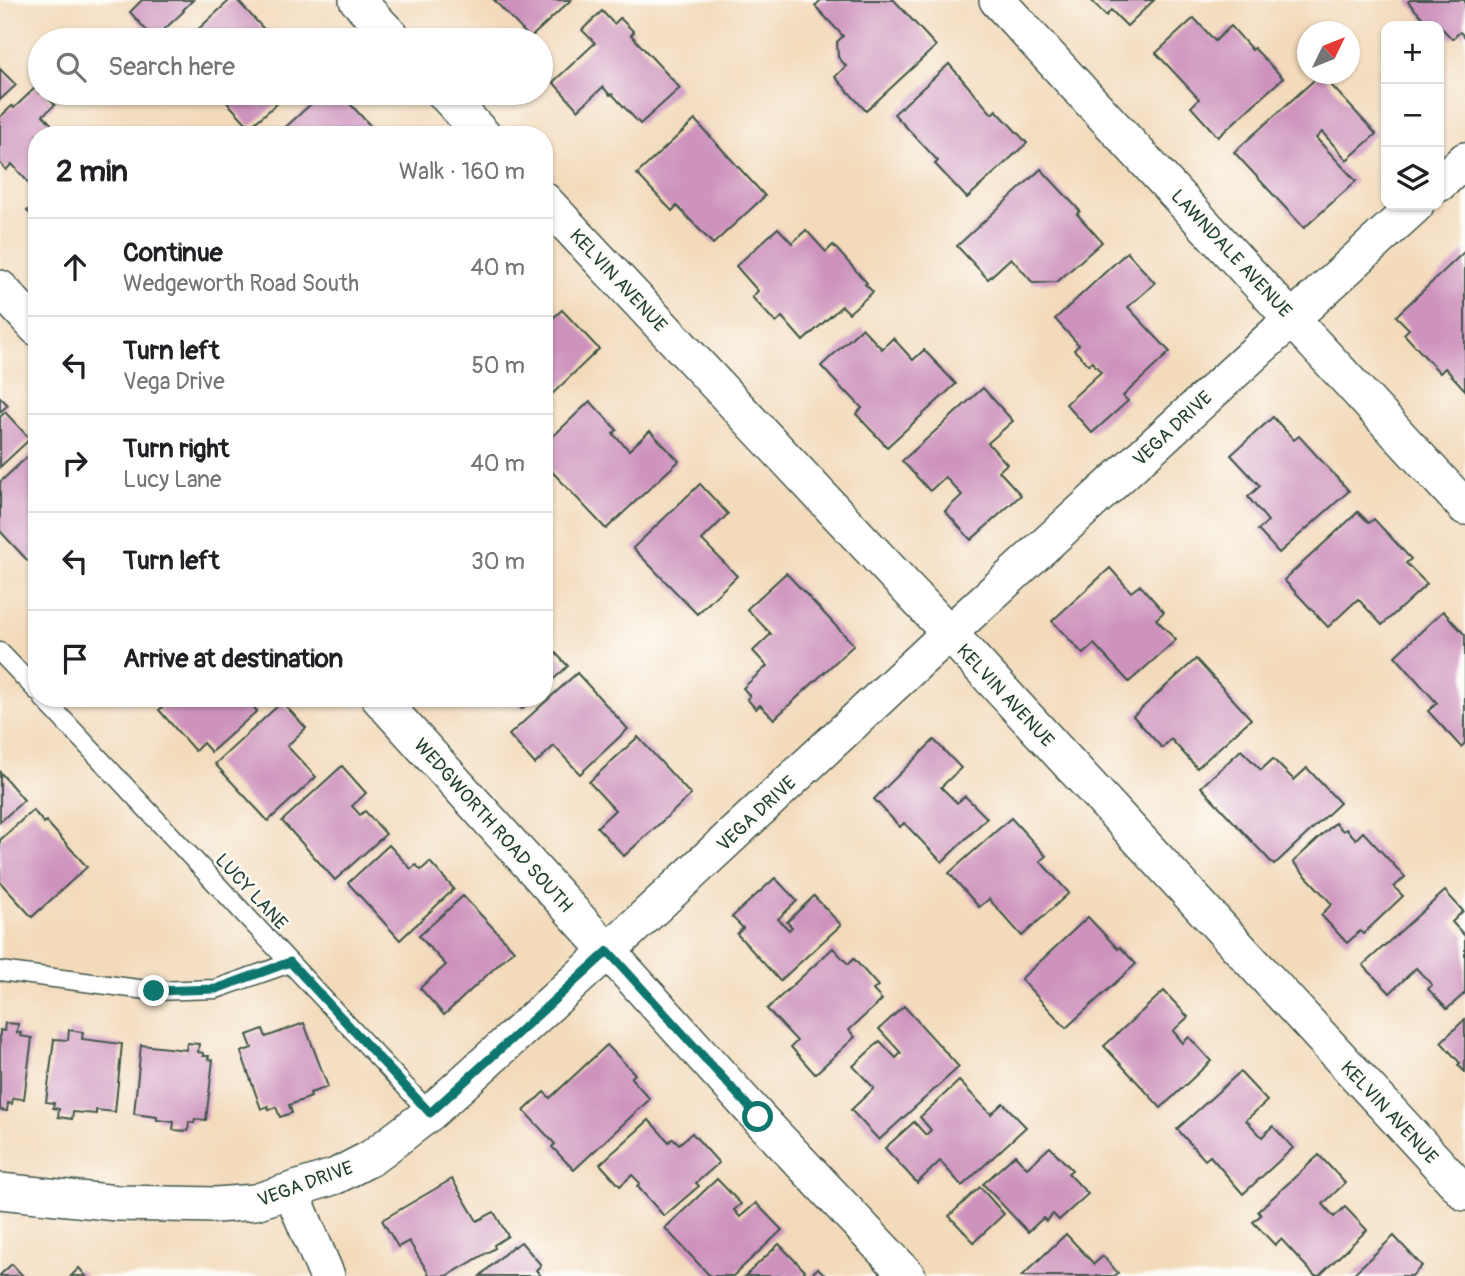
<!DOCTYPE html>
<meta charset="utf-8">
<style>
:root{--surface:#fff;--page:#f2f2f2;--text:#202124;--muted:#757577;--line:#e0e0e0}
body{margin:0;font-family:Pangolin,sans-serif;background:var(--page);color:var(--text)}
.controls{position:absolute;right:21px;top:21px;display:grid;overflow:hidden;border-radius:14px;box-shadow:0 2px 5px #0004}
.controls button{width:63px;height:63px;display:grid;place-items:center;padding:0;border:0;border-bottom:2px solid var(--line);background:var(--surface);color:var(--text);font:35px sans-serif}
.compass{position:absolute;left:1297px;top:21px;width:63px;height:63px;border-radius:50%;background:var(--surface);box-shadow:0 2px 5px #0004;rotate:47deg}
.stop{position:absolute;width:21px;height:21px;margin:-16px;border:5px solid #0f766e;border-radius:50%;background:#fff}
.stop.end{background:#0f766e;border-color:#fff;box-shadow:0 2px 7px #0008}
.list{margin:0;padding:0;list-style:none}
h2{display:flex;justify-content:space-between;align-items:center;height:91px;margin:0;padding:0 28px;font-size:30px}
h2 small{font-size:23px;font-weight:400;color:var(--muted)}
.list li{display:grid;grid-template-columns:46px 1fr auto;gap:21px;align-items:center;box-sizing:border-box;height:98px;padding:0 28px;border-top:2px solid var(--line)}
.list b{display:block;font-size:26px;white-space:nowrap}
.list p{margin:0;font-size:23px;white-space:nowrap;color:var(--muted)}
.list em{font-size:23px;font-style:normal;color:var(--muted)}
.icon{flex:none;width:38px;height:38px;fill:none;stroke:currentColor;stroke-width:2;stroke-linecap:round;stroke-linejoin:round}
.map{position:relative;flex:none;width:1465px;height:1276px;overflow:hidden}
.search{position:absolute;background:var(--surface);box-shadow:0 2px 5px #0004;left:28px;top:28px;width:525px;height:77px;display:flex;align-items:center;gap:18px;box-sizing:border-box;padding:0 24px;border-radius:38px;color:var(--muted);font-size:26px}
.panel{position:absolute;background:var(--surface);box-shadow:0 2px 5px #0004;left:28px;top:126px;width:525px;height:581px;border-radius:28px}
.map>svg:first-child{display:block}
.building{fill:#ce93bd}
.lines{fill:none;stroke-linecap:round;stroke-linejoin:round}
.service-casing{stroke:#3f5548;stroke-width:21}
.minor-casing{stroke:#3f5548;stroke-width:38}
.service{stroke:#fff;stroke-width:18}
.minor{stroke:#fff;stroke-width:35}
.route{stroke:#0f766e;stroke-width:9}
.labels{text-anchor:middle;stroke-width:5;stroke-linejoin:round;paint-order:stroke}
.street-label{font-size:19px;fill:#1f3d34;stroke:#fdfcf7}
</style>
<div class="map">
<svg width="1465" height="1276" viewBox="0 0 1465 1276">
<rect width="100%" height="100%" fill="#fdfcf7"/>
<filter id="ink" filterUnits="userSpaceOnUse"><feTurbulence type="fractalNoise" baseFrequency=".0143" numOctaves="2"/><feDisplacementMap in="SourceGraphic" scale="14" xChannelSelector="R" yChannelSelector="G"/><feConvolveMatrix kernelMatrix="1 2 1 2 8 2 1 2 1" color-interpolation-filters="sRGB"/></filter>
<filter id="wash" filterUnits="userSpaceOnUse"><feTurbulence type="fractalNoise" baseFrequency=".00686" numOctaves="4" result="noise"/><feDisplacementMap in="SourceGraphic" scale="28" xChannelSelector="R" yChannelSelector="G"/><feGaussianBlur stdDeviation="1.57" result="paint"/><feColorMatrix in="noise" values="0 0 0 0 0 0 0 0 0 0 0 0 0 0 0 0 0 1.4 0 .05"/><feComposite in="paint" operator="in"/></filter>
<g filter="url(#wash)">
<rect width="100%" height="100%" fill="#f3dabb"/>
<g id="blocks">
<!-- building -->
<g class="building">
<polygon points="142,0 193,0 183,10 184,11 154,39 130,12"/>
<polygon points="230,0 237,0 274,40 201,40 194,33"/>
<polygon points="494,0 571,0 530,38"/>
<polygon points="821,0 894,0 936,46 866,111 835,77 846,66 838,57 837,42 843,36 815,6"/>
<polygon points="1091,0 1154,0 1127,26 1111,10 1106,16"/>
<polygon points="1410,0 1465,0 1465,37 1460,32 1452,39 1440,26 1430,26 1408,2"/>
<polygon points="602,11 614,24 620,18 634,32 631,35 680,88 640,124 612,94 610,95 603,87 578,110 553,82 595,43 582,30"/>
<polygon points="1194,18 1215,41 1231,26 1252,50 1254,48 1283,78 1218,137 1191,107 1199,99 1156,53"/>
<polygon points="949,64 992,114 996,110 1027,143 967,198 935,164 938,161 894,114"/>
<polygon points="0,69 16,85 0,100"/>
<polygon points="1321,74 1376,134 1347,160 1322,132 1316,138 1356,181 1304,228 1234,152"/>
<polygon points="37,86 40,89 40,93 44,93 55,105 43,115 61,135 37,135 37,187 34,189 12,164 6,170 0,163 0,117 12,106 14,108"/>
<polygon points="227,93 289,93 250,127 222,97"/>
<polygon points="323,93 340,93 379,135 277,135"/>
<polygon points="695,120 765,196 713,244 677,206 672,211 637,174"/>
<polygon points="1041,169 1080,211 1077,214 1102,242 1057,282 1033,283 1011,258 988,279 957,246"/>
<polygon points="37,202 37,221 27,211"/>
<polygon points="778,228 792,243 806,230 826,252 833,245 867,283 865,284 873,292 849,313 842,306 803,341 782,317 776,323 752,297 758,291 736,266"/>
<polygon points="1465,251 1465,390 1445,368 1440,373 1404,334 1409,329 1396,316"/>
<polygon points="1127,252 1155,283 1128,307 1170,352 1123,396 1128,401 1092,433 1066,404 1101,372 1092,362 1089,365 1074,350 1079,345 1055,319"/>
<polygon points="562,310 599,349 544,402 544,326"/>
<polygon points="862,328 882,349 893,338 913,360 924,350 956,384 887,447 856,414 862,408 847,392 846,393 821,366"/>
<polygon points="983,388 1013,421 988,443 1007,464 999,471 1021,495 971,540 945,511 962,495 945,477 930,491 902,461"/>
<polygon points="0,397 8,405 0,412"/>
<polygon points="590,401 617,430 613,434 629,450 650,431 679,461 606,529 544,463 544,445"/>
<polygon points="5,412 30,439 0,467 0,417"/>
<polygon points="1273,417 1294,440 1299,436 1349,491 1279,553 1258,530 1268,521 1248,497 1260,486 1231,455"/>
<polygon points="37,448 37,553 28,561 0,531 0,482"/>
<polygon points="700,484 728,514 702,540 737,576 697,614 633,548"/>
<polygon points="1358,512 1369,523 1374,519 1411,559 1406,563 1427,584 1382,625 1358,599 1328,627 1284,580"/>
<polygon points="1110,568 1131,592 1140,585 1164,612 1156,619 1176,640 1129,682 1094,644 1083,654 1052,621"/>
<polygon points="786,573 854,645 774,719 760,705 756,709 747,699 750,696 743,688 767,666 753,651 771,634 747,609"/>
<polygon points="1443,611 1465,635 1465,743 1461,747 1428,711 1437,703 1395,656"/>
<polygon points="544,641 568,666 544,688"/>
<polygon points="1196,659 1251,719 1197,768 1171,739 1162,748 1133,716"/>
<polygon points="577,673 628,729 580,774 554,746 535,764 509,735"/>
<polygon points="164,698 245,698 257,711 211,752 203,743 195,751 159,710 168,702"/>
<polygon points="512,698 534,698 522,709"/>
<polygon points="282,702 306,728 287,746 316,777 268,821 215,764"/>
<polygon points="638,737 691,795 624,856 597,827 615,810 589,782"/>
<polygon points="934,740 961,768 941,787 957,803 965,796 987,818 942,862 904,823 900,827 874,799"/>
<polygon points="1241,750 1261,770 1273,759 1294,780 1307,768 1340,803 1274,865 1201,787"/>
<polygon points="342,766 366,793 352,806 360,815 365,811 386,834 335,880 282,821"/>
<polygon points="0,772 24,800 0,822"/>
<polygon points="33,810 44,823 46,821 87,867 32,917 0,882 0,840"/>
<polygon points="1011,818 1046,856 1040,861 1069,893 1022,936 989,899 979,907 949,873"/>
<polygon points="1335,823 1343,831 1346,829 1356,839 1363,832 1405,877 1394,887 1403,896 1363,934 1360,931 1347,943 1321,915 1332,904 1293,862"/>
<polygon points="389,845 411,869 416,865 421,870 430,862 454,889 400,940 348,883"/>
<polygon points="775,878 797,901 778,919 789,930 792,927 787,922 814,896 841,925 780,981 737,934 743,928 732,917"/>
<polygon points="1445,891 1463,911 1452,922 1465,936 1465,993 1447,1009 1428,989 1432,985 1416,968 1390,993 1363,965"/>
<polygon points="463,896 514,950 444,1015 420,988 446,965 419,936"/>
<polygon points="1088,917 1118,949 1120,947 1136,964 1066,1028 1021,979"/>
<polygon points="833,948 848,964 854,959 878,986 873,990 882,1000 849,1030 855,1037 815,1074 791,1047 797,1041 767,1009"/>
<polygon points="1164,991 1188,1017 1173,1031 1183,1043 1189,1037 1211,1061 1161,1108 1104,1046"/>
<polygon points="904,1006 959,1067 879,1140 851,1110 874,1088 853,1066 880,1041 896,1058 901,1053 879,1029"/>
<polygon points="1465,1019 1465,1072 1458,1065 1460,1063 1441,1042"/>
<polygon points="5,1023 18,1024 17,1033 21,1033 20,1036 32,1038 24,1099 13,1098 12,1104 8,1103 7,1111 0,1110 0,1030 4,1031"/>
<polygon points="304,1023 328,1087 310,1093 311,1097 289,1105 292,1113 280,1117 276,1107 269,1110 268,1106 261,1109 241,1052 252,1048 247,1035 263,1029 266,1037"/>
<polygon points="69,1030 83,1032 82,1039 122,1044 115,1112 96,1110 96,1114 73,1112 72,1119 58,1117 59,1109 53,1108 54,1103 46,1102 54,1039 68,1040"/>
<polygon points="187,1043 199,1044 198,1052 203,1053 203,1056 209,1056 208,1059 213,1060 206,1120 195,1119 194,1123 189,1122 188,1131 173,1130 174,1122 157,1120 157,1117 134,1114 141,1045 186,1050"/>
<polygon points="607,1045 635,1074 631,1078 650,1099 574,1170 552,1147 555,1144 524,1111 544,1092 550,1098"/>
<polygon points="1240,1072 1267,1101 1246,1120 1262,1137 1273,1126 1293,1148 1243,1194 1210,1156 1205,1160 1177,1129"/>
<polygon points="959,1081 991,1114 1003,1103 1026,1127 962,1186 940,1161 917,1183 885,1148 914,1122 926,1135 931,1130 920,1117"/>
<polygon points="649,1120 669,1142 673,1138 679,1144 692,1133 719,1163 696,1183 699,1186 664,1216 637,1186 640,1183 632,1175 620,1186 600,1164"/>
<polygon points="1050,1147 1072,1170 1068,1173 1088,1194 1059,1220 1053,1214 1046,1221 1043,1218 1028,1232 983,1184 1015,1155 1027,1168"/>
<polygon points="1319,1155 1345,1183 1323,1204 1334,1217 1345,1207 1367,1230 1319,1276 1315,1276 1281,1239 1275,1245 1253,1222 1261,1215 1258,1211"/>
<polygon points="452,1179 477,1221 494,1212 508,1236 494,1245 495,1248 447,1276 430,1276 409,1241 398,1247 382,1220"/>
<polygon points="717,1179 741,1204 734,1210 740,1217 756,1203 782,1230 733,1276 710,1276 665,1228"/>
<polygon points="980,1187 1004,1214 974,1242 949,1216"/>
<polygon points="1066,1234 1094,1264 1103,1256 1118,1273 1114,1276 1022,1276"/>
<polygon points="1394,1236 1422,1266 1412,1276 1351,1276"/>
<polygon points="521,1242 541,1265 536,1270 541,1276 480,1276 513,1246 514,1247"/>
<polygon points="779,1244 805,1271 803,1273 806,1276 745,1276"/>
<polygon points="12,1264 23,1276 0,1276 0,1275"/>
<polygon points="79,1268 86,1276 71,1276"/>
<polygon points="818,1268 826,1276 809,1276"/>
</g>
</g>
</g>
<g filter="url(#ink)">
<use href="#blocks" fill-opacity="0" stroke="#3f5548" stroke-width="2"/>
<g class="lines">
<!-- service casing -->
<g class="service-casing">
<g id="service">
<polyline points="0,652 37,691"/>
<polyline points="43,698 430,1113"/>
<polyline points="0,971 154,991 216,989 290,963"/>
</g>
</g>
<!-- minor casing -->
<g class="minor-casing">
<g id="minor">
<polyline points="357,0 395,40"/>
<polyline points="997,0 1465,507"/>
<polyline points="444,93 483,135"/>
<polyline points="1439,184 1465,160"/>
<polyline points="544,200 949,633 1465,1193"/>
<polyline points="0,288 37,328"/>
<polyline points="379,698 758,1117 908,1276"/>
<polyline points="0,1191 117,1203 216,1205 255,1202 336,1176 371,1158 430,1113 608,951 949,633 1416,205"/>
<polyline points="291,1191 327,1276"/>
</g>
</g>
<!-- service -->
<use href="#service" class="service"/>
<!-- minor -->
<use href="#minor" class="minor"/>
</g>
</g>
<g class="lines" filter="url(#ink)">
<!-- route -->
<polyline class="route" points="154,991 216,989 290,962 430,1113 608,951 758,1117"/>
</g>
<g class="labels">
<!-- street labels -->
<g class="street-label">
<text transform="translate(1232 253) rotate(47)" y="7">LAWNDALE AVENUE</text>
<text transform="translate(619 280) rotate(47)" y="7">KELVIN AVENUE</text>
<text transform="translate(1172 428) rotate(-43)" y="7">VEGA DRIVE</text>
<text transform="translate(1006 695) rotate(47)" y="7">KELVIN AVENUE</text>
<text transform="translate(756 813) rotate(-43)" y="7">VEGA DRIVE</text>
<text transform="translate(494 825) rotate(48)" y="7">WEDGWORTH ROAD SOUTH</text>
<text transform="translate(252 891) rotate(47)" y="7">LUCY LANE</text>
<text transform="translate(1390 1112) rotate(47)" y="7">KELVIN AVENUE</text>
<text transform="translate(305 1183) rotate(-20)" y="7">VEGA DRIVE</text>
</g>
</g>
</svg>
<div class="controls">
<button>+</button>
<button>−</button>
<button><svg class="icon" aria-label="layers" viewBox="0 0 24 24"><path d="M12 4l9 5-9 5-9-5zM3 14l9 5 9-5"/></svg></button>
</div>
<svg class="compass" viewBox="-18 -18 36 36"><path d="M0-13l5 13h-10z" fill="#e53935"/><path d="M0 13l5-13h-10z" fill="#757577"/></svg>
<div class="stop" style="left:758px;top:1117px"></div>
<div class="stop end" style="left:154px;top:991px"></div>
<div class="search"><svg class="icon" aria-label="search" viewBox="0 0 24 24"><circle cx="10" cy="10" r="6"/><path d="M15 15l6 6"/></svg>Search here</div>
<section class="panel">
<h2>2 min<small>Walk · 160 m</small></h2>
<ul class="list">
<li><svg class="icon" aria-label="ahead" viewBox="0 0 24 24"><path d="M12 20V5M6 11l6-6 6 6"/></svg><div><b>Continue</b><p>Wedgeworth Road South</p></div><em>40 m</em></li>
<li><svg class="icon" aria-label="left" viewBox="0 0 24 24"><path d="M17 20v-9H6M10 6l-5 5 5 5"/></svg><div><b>Turn left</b><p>Vega Drive</p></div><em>50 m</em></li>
<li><svg class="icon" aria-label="right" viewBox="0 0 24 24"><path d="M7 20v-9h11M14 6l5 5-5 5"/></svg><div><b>Turn right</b><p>Lucy Lane</p></div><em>40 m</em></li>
<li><svg class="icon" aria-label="left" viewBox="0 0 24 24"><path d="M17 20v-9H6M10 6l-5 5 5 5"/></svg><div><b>Turn left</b></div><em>30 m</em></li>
<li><svg class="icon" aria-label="arrive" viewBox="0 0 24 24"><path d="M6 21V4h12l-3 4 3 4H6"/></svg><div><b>Arrive at destination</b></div></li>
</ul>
</section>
</div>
